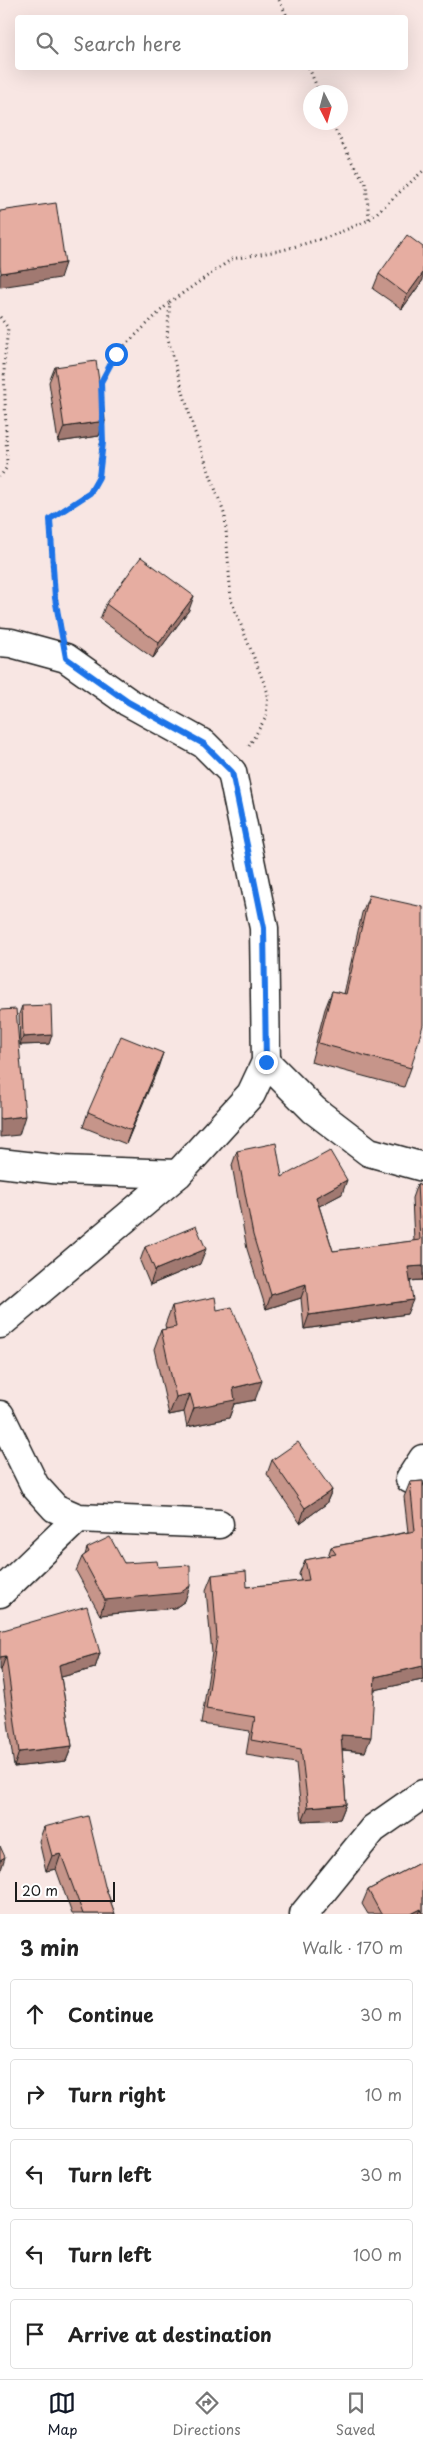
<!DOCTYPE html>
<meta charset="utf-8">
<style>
:root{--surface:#fff;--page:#f2f2f2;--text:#222;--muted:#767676;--line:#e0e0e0;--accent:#111827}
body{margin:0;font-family:"Playpen Sans",sans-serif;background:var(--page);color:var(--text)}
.compass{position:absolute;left:303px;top:85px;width:45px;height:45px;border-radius:50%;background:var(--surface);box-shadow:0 5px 20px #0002;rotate:174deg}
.scale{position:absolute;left:15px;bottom:12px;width:100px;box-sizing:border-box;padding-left:5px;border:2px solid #1c1c1c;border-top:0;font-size:14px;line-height:18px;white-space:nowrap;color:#1c1c1c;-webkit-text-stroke:4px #fff;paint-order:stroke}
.stop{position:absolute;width:15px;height:15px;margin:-11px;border:4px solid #1a73e8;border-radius:50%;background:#fff}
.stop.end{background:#1a73e8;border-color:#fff;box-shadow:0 1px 5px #0008}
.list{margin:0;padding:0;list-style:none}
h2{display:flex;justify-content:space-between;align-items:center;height:65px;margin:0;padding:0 20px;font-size:21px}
h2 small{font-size:16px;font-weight:400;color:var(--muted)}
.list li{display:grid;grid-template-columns:32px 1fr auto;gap:15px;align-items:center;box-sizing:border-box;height:70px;margin:0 10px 10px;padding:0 10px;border:1px solid var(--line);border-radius:5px}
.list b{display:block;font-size:19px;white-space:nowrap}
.list em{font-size:16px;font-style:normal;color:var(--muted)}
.icon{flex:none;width:28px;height:28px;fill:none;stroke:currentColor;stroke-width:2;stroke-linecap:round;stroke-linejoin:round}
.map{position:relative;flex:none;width:423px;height:1914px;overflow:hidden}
.search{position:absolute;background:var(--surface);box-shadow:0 5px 20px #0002;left:15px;right:15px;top:15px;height:55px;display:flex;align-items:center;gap:12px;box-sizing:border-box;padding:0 18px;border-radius:5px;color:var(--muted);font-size:19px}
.sheet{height:465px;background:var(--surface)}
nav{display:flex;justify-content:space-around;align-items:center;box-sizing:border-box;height:70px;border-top:1px solid var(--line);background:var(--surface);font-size:14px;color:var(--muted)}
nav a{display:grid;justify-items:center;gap:2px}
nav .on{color:var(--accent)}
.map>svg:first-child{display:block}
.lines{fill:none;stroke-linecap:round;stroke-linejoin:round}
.minor-casing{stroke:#1c1c1c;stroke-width:31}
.path{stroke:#1c1c1c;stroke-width:3;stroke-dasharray:1 4;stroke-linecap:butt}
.minor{stroke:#fff;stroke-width:28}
.wall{fill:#c6958a;stroke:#1c1c1c}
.shaded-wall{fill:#a17971;stroke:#1c1c1c}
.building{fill:#e6ada1;stroke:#1c1c1c}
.route{stroke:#1a73e8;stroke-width:6}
</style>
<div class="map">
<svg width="423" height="1914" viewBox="0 0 423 1914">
<rect width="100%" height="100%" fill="#f8e6e3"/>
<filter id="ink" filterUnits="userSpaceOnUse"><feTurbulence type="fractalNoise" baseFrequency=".02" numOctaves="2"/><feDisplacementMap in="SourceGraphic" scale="10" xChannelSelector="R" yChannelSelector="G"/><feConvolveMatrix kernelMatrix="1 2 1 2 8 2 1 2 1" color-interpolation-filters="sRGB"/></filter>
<g filter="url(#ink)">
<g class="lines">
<!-- minor casing -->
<g class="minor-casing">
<g id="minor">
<polyline points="0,642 11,643 66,658 128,702 204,744 232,772 264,928 266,1062 251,1094 178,1174 0,1324"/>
<polyline points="266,1062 314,1110 369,1152 423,1167"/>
<polyline points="0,1163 61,1170 178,1174"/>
<polyline points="0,1415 35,1486 55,1508 78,1518 219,1524"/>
<polyline points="410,1479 423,1459"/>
<polyline points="0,1593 78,1518"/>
<polyline points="304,1914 373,1829 423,1794"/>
</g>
</g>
<!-- path -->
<g class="path">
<polyline points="279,0 288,18"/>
<polyline points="309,68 319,92"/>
<polyline points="331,122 352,162 366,184 369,219"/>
<polyline points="0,317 8,328 4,365 7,467 0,477"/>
<polyline points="102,403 101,382 116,354 170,302"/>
<polyline points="60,625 52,568 50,519 90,493 99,477 102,425"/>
<polyline points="249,746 266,717 268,693 231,600 225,516 194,430 167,336 170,302 232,259 283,250 331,236 369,220 423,171"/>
</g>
<!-- minor -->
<use href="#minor" class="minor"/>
</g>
<!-- wall -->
<g class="wall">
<polygon points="379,274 423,280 402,309 373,289"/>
<polygon points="55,367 105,421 99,436 58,442 49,382"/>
<polygon points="106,604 189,610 153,658 100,619"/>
<polygon points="369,895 411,1068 404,1087 311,1062 325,1009 332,991 344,994 362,913"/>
<polygon points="22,1006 49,1044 20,1045 19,1014"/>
<polygon points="163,1053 126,1144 83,1127 88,1112"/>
<polygon points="237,1151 282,1177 342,1194 319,1206 333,1251 414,1241 412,1198 417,1184 423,1187 423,1280 410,1281 407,1314 304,1329 301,1298 266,1309 247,1249 232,1165"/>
<polygon points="145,1247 200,1264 150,1285 140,1261"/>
<polygon points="172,1306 217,1310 255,1400 234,1404 229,1418 187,1427 184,1412 169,1415 154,1349 161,1330 166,1329 165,1325"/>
<polygon points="272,1460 332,1490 326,1504 300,1523 267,1474"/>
<polygon points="423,1481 423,1684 422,1680 374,1690 365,1752 342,1750 346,1804 340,1819 302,1821 296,1763 246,1755 250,1731 201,1724 212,1653 206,1590 212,1575 247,1587 301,1581 299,1574 305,1560 328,1556 331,1547 408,1532 404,1497 410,1482"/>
<polygon points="87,1548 124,1563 158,1567 185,1601 175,1608 100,1615 76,1571 82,1557 85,1555"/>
<polygon points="0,1631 100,1653 95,1668 61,1677 72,1746 66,1761 14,1767 1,1670"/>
<polygon points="44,1827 105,1886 115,1914 72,1914 56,1869 46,1871 39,1841"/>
<polygon points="423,1861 423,1914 368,1914 362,1904 368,1890"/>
</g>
<!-- shaded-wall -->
<g class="shaded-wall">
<polygon points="65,263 60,278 0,287 0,276 1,273"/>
<polygon points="423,273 423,280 402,309 407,295"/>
<polygon points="105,421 99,436 58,442 64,427"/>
<polygon points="194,596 189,610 153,658 159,643"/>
<polygon points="52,1035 49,1044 20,1045 23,1037"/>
<polygon points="163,1053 158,1068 126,1144 131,1130"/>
<polygon points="25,1116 19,1135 0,1137 0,1119"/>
<polygon points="347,1180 342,1194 310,1211 316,1197"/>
<polygon points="206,1249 200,1264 150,1285 155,1270"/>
<polygon points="423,1266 423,1280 403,1281 408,1267"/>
<polygon points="306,1284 301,1298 266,1309 271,1295"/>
<polygon points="413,1300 407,1314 304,1329 309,1315"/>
<polygon points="262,1381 255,1400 234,1404 229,1418 187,1427 194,1408 233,1388"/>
<polygon points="190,1394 184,1412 169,1415 176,1397"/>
<polygon points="332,1490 326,1504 300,1523 305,1508"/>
<polygon points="190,1586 185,1601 175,1608 100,1615 105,1600"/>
<polygon points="100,1653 95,1668 54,1679 59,1665"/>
<polygon points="6,1656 1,1670 0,1670 0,1657"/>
<polygon points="423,1666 423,1678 422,1680 370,1691 375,1677"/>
<polygon points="341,1735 371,1737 365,1752 336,1749"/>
<polygon points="72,1746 66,1761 14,1767 19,1752"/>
<polygon points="346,1804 340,1819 302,1821 308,1807"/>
<polygon points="61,1854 56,1869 46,1871 52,1856"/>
<polygon points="5,1857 1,1870 0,1871 0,1860"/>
<polygon points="421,1909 419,1914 411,1914"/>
</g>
<!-- building -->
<g class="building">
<polygon points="56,203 65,263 1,273 0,266 0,211"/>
<polygon points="407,235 423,247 423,273 407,295 379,274"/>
<polygon points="96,361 105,421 64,427 55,367"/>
<polygon points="141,557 194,596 159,643 106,604"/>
<polygon points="369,895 423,907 423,1025 411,1068 318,1043 332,991 346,994"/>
<polygon points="51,1005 52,1035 23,1037 22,1006"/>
<polygon points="16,1009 25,1116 0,1119 0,1010"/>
<polygon points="121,1036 163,1053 131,1130 88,1112"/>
<polygon points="276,1143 282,1177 330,1151 347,1180 316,1197 333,1251 420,1240 417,1184 423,1187 423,1266 408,1267 413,1300 309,1315 306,1284 271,1295 253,1235 237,1151"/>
<polygon points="196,1226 206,1249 155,1270 145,1247"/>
<polygon points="215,1297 217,1310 232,1307 262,1381 233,1388 235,1400 194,1408 190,1394 176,1397 161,1330 176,1327 172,1306"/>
<polygon points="298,1442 332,1490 305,1508 272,1460"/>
<polygon points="423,1481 423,1666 375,1677 371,1737 341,1735 346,1804 308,1807 301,1749 251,1740 255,1717 206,1709 217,1638 212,1575 246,1571 247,1587 309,1580 305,1560 336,1554 331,1547 415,1531 410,1482"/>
<polygon points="110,1537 124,1563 157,1561 158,1567 190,1565 190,1586 180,1593 105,1600 82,1557 89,1552 87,1548"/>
<polygon points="87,1606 100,1653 59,1665 72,1746 19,1752 6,1656 0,1657 0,1631"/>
<polygon points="88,1816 105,1886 115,1914 83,1914 61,1854 52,1856 44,1827"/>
<polygon points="0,1846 5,1857 0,1860"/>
<polygon points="423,1861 423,1911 422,1912 421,1909 411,1914 381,1914 368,1890"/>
</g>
</g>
<g class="lines" filter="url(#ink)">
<!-- route -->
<polyline class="route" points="116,354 101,382 103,442 99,477 90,493 50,519 55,598 66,658 128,702 204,744 232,772 264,928 266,1062"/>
</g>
</svg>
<svg class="compass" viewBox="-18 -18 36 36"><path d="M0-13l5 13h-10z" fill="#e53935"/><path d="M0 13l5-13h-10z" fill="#767676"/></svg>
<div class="scale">20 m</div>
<div class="stop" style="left:116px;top:354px"></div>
<div class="stop end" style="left:266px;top:1062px"></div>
<div class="search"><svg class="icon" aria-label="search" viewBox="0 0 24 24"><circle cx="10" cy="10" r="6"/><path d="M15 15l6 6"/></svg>Search here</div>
</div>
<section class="sheet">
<h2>3 min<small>Walk · 170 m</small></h2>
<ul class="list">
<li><svg class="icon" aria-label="ahead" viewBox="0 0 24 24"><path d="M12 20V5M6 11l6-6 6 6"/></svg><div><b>Continue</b></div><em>30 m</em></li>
<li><svg class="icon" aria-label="right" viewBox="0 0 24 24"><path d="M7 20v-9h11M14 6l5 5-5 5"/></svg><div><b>Turn right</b></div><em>10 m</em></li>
<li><svg class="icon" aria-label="left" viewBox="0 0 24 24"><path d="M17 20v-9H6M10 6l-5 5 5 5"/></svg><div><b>Turn left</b></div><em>30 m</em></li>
<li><svg class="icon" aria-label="left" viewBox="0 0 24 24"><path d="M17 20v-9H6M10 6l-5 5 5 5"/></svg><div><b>Turn left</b></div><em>100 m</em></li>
<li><svg class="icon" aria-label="arrive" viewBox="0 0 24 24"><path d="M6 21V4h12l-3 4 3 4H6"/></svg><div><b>Arrive at destination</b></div></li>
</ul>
</section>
<nav>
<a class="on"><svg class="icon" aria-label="map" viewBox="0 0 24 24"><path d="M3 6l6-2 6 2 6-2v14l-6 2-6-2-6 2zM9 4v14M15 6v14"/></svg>Map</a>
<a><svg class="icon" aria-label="directions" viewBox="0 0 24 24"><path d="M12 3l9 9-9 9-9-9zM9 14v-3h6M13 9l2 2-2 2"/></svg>Directions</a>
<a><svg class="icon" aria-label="saved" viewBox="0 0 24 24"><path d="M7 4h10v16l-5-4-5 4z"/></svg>Saved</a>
</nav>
